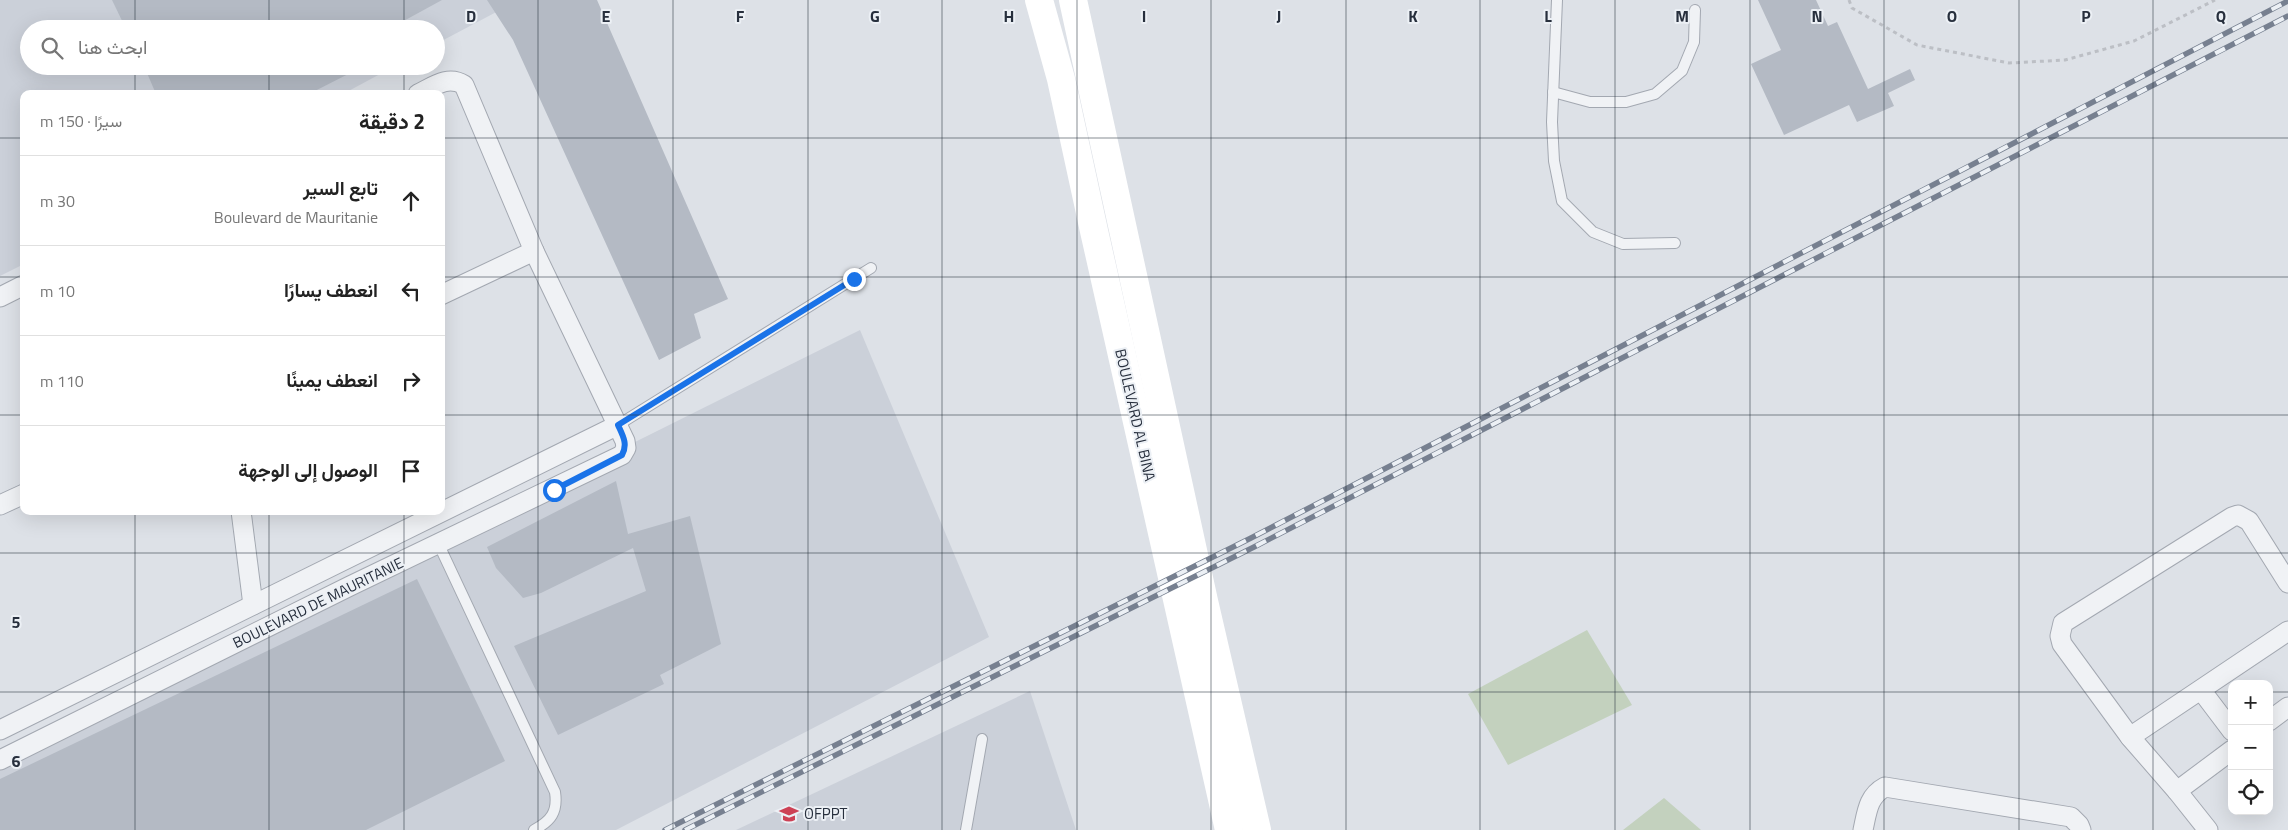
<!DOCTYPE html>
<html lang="ar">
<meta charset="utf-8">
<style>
:root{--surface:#fff;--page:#f2f2f2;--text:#222;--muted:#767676;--line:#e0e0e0}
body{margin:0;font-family:"Titillium Web",Vazirmatn,sans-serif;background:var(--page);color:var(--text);direction:rtl}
.controls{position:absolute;right:15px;bottom:15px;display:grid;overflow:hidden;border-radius:10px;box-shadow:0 5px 20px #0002}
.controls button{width:45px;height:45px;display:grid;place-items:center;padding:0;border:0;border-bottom:1px solid var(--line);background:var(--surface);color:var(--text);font:25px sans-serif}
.stop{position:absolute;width:15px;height:15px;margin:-11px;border:4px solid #1a73e8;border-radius:50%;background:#fff}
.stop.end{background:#1a73e8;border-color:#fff;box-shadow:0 1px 5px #0008}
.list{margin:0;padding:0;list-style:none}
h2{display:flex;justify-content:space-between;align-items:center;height:65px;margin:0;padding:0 20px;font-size:21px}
h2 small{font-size:16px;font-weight:400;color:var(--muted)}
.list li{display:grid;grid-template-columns:32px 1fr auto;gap:15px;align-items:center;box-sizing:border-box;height:90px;padding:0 20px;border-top:1px solid var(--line)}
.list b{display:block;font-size:19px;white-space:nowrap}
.list p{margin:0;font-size:16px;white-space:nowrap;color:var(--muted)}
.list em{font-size:16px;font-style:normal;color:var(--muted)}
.icon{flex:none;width:28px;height:28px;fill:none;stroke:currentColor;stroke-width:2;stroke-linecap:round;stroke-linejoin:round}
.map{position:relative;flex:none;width:2288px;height:830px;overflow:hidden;direction:ltr}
.search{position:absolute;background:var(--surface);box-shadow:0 5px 20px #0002;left:20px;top:20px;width:425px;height:55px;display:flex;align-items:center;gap:12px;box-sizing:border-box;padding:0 18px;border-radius:28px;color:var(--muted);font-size:19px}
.panel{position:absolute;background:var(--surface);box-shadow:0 5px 20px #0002;left:20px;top:90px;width:425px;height:425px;border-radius:10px;direction:rtl}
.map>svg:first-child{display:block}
.built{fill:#cbd0d9}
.green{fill:#c3d1be}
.building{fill:#b4bac4}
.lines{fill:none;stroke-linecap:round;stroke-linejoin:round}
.service-casing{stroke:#a3a8b1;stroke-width:12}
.minor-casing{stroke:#a3a8b1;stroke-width:21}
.path{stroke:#bcbfc5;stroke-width:3;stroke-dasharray:4 4;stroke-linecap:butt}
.service{stroke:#f0f2f5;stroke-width:10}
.minor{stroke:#f0f2f5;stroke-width:19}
.secondary{stroke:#fff;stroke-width:28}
.rail-casing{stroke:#778090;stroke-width:5.5}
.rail{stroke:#ecf0f5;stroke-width:4;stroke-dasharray:11;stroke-linecap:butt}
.route{stroke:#1a73e8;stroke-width:6}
.grid{fill:none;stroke:#272f3d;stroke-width:1;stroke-opacity:0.55}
.labels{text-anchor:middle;stroke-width:4;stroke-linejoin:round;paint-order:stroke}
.street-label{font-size:15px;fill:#272f3d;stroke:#ecf0f5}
.poi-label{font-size:15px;fill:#272f3d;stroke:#ecf0f5;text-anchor:start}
.grid-label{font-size:16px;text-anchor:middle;font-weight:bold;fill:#272f3d;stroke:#ecf0f5;stroke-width:4;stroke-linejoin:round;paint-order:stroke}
</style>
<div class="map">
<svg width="2288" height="830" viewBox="0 0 2288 830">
<rect width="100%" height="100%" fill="#dde1e7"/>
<!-- built -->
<g class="built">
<polygon points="0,0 519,0 436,44 436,29 29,29 29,66 395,66 343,94 24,94 24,264 0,276"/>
<polygon points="860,330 989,637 616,830 0,830 0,758"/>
<polygon points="1030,691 1076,830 736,830"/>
</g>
<!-- green -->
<g class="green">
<polygon points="1587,630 1632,705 1508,765 1468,694"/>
<polygon points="1664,798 1701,830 1623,830"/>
</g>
<!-- building -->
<g class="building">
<polygon points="112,0 442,0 389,29 126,29"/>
<polygon points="487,0 597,0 728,299 694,314 701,338 659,360 513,40"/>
<polygon points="1758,0 1816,0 1828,26 1837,22 1868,89 1910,69 1915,80 1888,93 1894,106 1857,122 1849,105 1784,135 1751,64 1781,50"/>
<polygon points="144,66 364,66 309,94 156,94"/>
<polygon points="616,481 628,534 690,516 721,644 660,675 664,684 558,735 514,646 646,591 633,548 541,593 523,598 496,568 487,547"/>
<polygon points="417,579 505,761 366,830 0,830 0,779"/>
</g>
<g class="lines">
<!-- service casing -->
<g class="service-casing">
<g id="service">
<polyline points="1557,0 1552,122 1554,161 1562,201 1593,232 1623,244 1675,243"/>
<polyline points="1553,92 1590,102 1626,102 1655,94 1682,71 1694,42 1695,10"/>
<polyline points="618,425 871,268"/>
<path d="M439,545L555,792C558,812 551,821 534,830"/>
<polyline points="966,830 982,739"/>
</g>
</g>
<!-- minor casing -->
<g class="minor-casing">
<g id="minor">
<polyline points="441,295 534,251"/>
<polyline points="0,297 24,285"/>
<polyline points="0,505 24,494"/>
<polyline points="241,511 253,605"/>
<polyline points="2201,690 2232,731"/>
<polyline points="2269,721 2288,707"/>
<polyline points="0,730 618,425"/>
<polyline points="2130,737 2288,631"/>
<path d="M0,760L350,586L622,455L626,448L625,441L534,251L464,85C448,75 434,86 418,94"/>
<polyline points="2177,791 2130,737 2062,644 2060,636 2063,623 2232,517 2238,515 2249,521 2288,583"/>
<path d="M1863,830C1867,812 1868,796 1885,787L2071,817L2079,825L2081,830"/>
<polyline points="2208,830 2177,791 2232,750"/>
</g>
</g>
<!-- path -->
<polyline class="path" points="1849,0 1852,8 1917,45 2009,63 2065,60 2134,41 2215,0"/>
<!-- service -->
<use href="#service" class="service"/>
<!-- minor -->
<use href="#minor" class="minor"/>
<!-- secondary -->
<g class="secondary">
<polyline points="1039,0 1061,79 1094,231 1229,830"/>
<polyline points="1073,0 1204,601 1257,830"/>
</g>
<!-- rail casing -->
<g class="rail-casing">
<g id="rail">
<polyline points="665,830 1251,538 2288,1"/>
<polyline points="685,830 1254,547 2288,16"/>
</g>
</g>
<!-- rail -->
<use href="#rail" class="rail"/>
</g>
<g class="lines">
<!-- route -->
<path class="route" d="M554,490L622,455C628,444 623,436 618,425L854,279"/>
</g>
<!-- grid -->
<path class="grid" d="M135,0V29M269,0V29M404,0V29M538,0V830M673,0V830M808,0V830M942,0V830M1077,0V830M1211,0V830M1346,0V830M1480,0V830M1615,0V830M1750,0V830M1884,0V830M2019,0V830M2153,0V830M135,66V94M269,66V94M404,66V94M0,138H24M441,138H2288M0,277H24M441,277H2288M0,415H24M441,415H2288M135,511V830M269,511V830M404,511V830M0,553H2288M0,692H2232M2269,692H2288"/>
<!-- icons -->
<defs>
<g id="university-bare" transform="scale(1.5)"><path d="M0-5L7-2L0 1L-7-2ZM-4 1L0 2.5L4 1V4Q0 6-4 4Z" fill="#cd4155" stroke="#ecf0f5" stroke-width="2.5" paint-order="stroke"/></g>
</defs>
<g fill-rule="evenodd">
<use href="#university-bare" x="789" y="814"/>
</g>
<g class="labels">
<!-- street labels -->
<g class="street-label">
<text transform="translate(1135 415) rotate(77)" y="5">BOULEVARD AL BINA</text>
<text transform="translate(318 603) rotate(-26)" y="5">BOULEVARD DE MAURITANIE</text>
</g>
<!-- poi labels -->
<g class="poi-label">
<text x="804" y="819">OFPPT</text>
</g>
</g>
<g class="grid-label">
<text x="471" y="22">D</text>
<text x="606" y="22">E</text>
<text x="740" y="22">F</text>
<text x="875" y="22">G</text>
<text x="1009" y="22">H</text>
<text x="1144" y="22">I</text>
<text x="1279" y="22">J</text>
<text x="1413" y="22">K</text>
<text x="1548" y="22">L</text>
<text x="1682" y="22">M</text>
<text x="1817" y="22">N</text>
<text x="1952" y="22">O</text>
<text x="2086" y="22">P</text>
<text x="2221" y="22">Q</text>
<text x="16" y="628">5</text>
<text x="16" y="767">6</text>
</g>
</svg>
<div class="controls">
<button>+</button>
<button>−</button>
<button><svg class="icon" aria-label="locate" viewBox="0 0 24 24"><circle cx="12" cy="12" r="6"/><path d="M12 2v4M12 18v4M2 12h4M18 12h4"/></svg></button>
</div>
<div class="stop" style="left:554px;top:490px"></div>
<div class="stop end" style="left:854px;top:279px"></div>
<div class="search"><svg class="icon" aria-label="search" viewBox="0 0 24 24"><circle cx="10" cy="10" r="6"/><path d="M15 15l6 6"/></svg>ابحث هنا</div>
<section class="panel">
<h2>2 دقيقة<small>سيرًا · 150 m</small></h2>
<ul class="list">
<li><svg class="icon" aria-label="ahead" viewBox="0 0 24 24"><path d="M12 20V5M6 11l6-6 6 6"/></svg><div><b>تابع السير</b><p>Boulevard de Mauritanie</p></div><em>30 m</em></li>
<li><svg class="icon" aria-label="left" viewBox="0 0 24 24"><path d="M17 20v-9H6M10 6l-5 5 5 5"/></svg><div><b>انعطف يسارًا</b></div><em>10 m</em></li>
<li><svg class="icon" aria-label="right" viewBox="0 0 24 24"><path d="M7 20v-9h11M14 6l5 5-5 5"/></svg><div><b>انعطف يمينًا</b></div><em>110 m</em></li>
<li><svg class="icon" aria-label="arrive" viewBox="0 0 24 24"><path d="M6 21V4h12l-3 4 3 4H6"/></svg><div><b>الوصول إلى الوجهة</b></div></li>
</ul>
</section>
</div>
